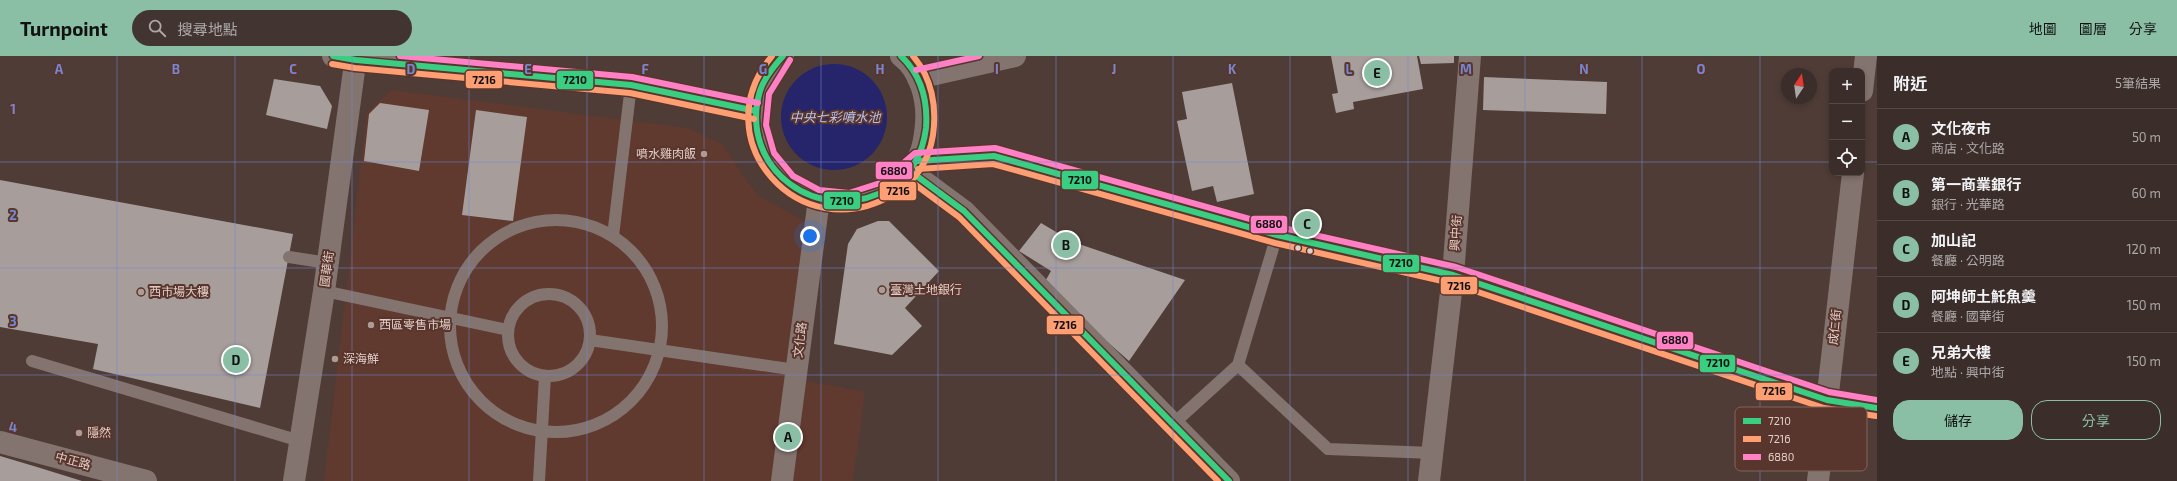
<!DOCTYPE html>
<html lang="zh-TW">
<meta charset="utf-8">
<style>
:root{--surface:#3b2d29;--page:#423531;--text:#f1f3f6;--muted:#aca8a8;--line:#544946;--accent:#8abfa5}
body{margin:0;font-family:"Exo 2","Noto Sans TC",sans-serif;background:var(--page);color:var(--text)}
.controls{position:absolute;right:12px;top:12px;display:grid;overflow:hidden;border-radius:8px;box-shadow:0 2px 6px #0003}
.controls button{width:36px;height:36px;display:grid;place-items:center;padding:0;border:0;border-bottom:1px solid var(--line);background:var(--surface);color:var(--text);font:20px sans-serif}
.compass{position:absolute;left:1781px;top:12px;width:36px;height:36px;border-radius:50%;background:var(--surface);box-shadow:0 2px 6px #0003;rotate:13deg}
.you{position:absolute;left:810px;top:180px;width:14px;height:14px;margin:-10px;border:3px solid #fff;border-radius:50%;background:#1a73e8;box-shadow:0 0 0 6px #1a73e833}
.badge{display:grid;place-items:center;width:26px;height:26px;border-radius:50%;background:var(--accent);color:#111;font-size:13px;font-weight:700}
.pin{position:absolute;translate:-50% -50%;border:2px solid #fff;box-shadow:0 1px 4px #0006}
.list{margin:0;padding:0;list-style:none}
h2{display:flex;justify-content:space-between;align-items:center;height:52px;margin:0;padding:0 16px;font-size:17px}
h2 small{font-size:13px;font-weight:400;color:var(--muted)}
.list li{display:grid;grid-template-columns:26px 1fr auto;gap:12px;align-items:center;box-sizing:border-box;height:56px;padding:0 16px;border-top:1px solid var(--line)}
.list b{display:block;font-size:15px;white-space:nowrap}
.list p{margin:0;font-size:13px;white-space:nowrap;color:var(--muted)}
.list em{font-size:13px;font-style:normal;color:var(--muted)}
.actions{display:flex;gap:8px;padding:12px 16px}
.actions a{flex:1;padding:9px 0;border:1px solid var(--accent);border-radius:16px;text-align:center;font-size:14px;color:var(--accent)}
.actions .main{background:var(--accent);color:#111}
.icon{flex:none;width:22px;height:22px;fill:none;stroke:currentColor;stroke-width:2;stroke-linecap:round;stroke-linejoin:round}
.map{position:relative;flex:none;width:1877px;height:425px;overflow:hidden}
header{display:flex;align-items:center;gap:24px;box-sizing:border-box;height:56px;padding:0 20px;background:var(--accent);color:#111}
header strong{font-size:19px}
nav{display:flex;gap:22px;margin-inline-start:auto;font-size:14px}
.search{width:280px;height:36px;background:var(--page);display:flex;align-items:center;gap:10px;box-sizing:border-box;padding:0 14px;border-radius:22px;color:var(--muted);font-size:15px}
main{display:flex}
aside{flex:1;background:var(--surface)}
.map>svg:first-child{display:block}
.built{fill:#60392f}
.water{fill:#26246a}
.building{fill:#a79e9c}
.lines{fill:none;stroke-linecap:round;stroke-linejoin:round}
.service{stroke:#847470;stroke-width:12}
.minor{stroke:#847470;stroke-width:22}
.tertiary{stroke:#847470;stroke-width:22}
.bus-1-casing{stroke:#59362d;stroke-width:9}
.bus-2-casing{stroke:#59362d;stroke-width:9}
.bus-3-casing{stroke:#59362d;stroke-width:9}
.bus-1{stroke:#3ace82;stroke-width:6}
.bus-2{stroke:#fd9f72;stroke-width:6}
.bus-3{stroke:#ff80c5;stroke-width:6}
.grid{fill:none;stroke:#7687d0;stroke-width:1;stroke-opacity:0.55}
.poi-dot{fill:#af9a95;stroke:#59362d;stroke-width:1.5}
.bus-dot{fill:#e3cdc7;stroke:#59362d;stroke-width:1.5}
.labels{text-anchor:middle;stroke-width:4;stroke-linejoin:round;paint-order:stroke}
.poi-label{font-size:12px;fill:#e3cdc7;stroke:#59362d;text-anchor:start}
.street-label{font-size:12px;fill:#e3cdc7;stroke:#59362d}
.water-label{font-size:13px;font-style:italic;fill:#b9c3ef;stroke:#59362d}
.key{fill:#59362d;stroke:#82635b;stroke-width:1}
.key-label{font-size:11px;fill:#e3cdc7}
.grid-label{font-size:13px;text-anchor:middle;font-weight:bold;fill:#7687d0;stroke:#59362d;stroke-width:4;stroke-linejoin:round;paint-order:stroke}
.line-badge{stroke:#59362d;stroke-width:1.5}
.pale-badge-label{font-size:11px;text-anchor:middle;font-weight:bold;fill:#111}
</style>
<header>
<strong>Turnpoint</strong>
<div class="search"><svg class="icon" aria-label="search" viewBox="0 0 24 24"><circle cx="10" cy="10" r="6"/><path d="M15 15l6 6"/></svg>搜尋地點</div>
<nav><a>地圖</a><a>圖層</a><a>分享</a></nav>
</header>
<main>
<div class="map">
<svg width="1877" height="425" viewBox="0 0 1877 425">
<rect width="100%" height="100%" fill="#4f3c37"/>
<!-- built -->
<polygon class="built" points="392,34 688,72 722,88 757,139 808,167 787,321 865,336 853,425 324,425 367,56"/>
<!-- water -->
<circle class="water" cx="834" cy="61" r="53"/>
<!-- building -->
<g class="building">
<polygon points="1331,0 1417,0 1423,33 1353,46 1354,53 1336,57 1332,38 1338,37"/>
<polygon points="1419,0 1454,0 1454,7 1421,8"/>
<polygon points="1484,21 1607,26 1606,58 1483,54"/>
<polygon points="274,23 320,30 332,50 327,73 266,59"/>
<polygon points="1232,27 1254,138 1217,146 1213,130 1192,135 1177,65 1187,63 1182,36"/>
<polygon points="380,47 429,54 419,115 364,105 369,58"/>
<polygon points="476,54 527,61 513,165 462,159"/>
<polygon points="0,124 293,178 260,352 93,313 98,288 0,271"/>
<polygon points="878,165 889,165 939,215 905,252 922,270 892,299 834,288 848,188 857,173"/>
<polygon points="1041,167 1073,186 1185,224 1129,305 1043,229 1051,215 1019,195"/>
<polygon points="0,400 37,411 82,425 0,425"/>
</g>
<g class="lines">
<!-- service -->
<g class="service">
<circle cx="556" cy="270" r="106"/>
<polyline points="613,180 631,29"/>
<polyline points="289,201 328,207"/>
<polyline points="324,235 508,274"/>
<circle cx="549" cy="279" r="41"/>
<polyline points="590,284 796,314"/>
<polyline points="32,305 300,385"/>
<polyline points="1238,309 1328,393 1433,397"/>
<polyline points="1173,368 1238,309 1277,179"/>
<polyline points="539,425 545,320"/>
</g>
<!-- minor -->
<g class="minor">
<polyline points="1862,35 1866,0"/>
<polyline points="910,115 964,155 1229,425"/>
<polyline points="0,386 146,425"/>
<polyline points="294,425 324,235 356,0"/>
<polyline points="782,425 819,143"/>
<polyline points="1429,425 1453,219 1470,0"/>
<polyline points="1818,425 1853,117"/>
</g>
<!-- tertiary -->
<g class="tertiary">
<polyline points="333,0 356,4 631,29 756,55"/>
<path d="M783,0C773,11 765,21 760,35C747,74 769,120 804,138C843,157 893,142 916,106C923,96 925,80 926,68C928,45 921,15 901,0"/>
<polyline points="918,22 1015,0"/>
<polyline points="917,105 994,100 1277,179 1453,219 1827,344 1877,352"/>
</g>
<!-- bus-1 casing -->
<g class="bus-1-casing">
<g id="bus-1">
<polyline points="333,0 356,4 631,29 756,55"/>
<path d="M783,0C774,10 764,22 760,35C737,113 820,173 890,132C912,118 923,97 926,72C928,45 921,19 901,0"/>
<polyline points="917,105 994,100 1277,179 1453,219 1827,344 1877,352"/>
<polyline points="910,115 964,155 1229,425"/>
</g>
</g>
<!-- bus-2 casing -->
<g class="bus-2-casing">
<g id="bus-2">
<path d="M772,0C702,83 800,195 894,138C916,125 929,104 933,79C937,51 932,22 913,0"/>
<polyline points="332,8 355,12 630,37 754,63"/>
<polyline points="918,113 993,108 1275,187 1451,227 1824,352 1876,360"/>
<polyline points="905,121 959,161 1218,425"/>
</g>
</g>
<!-- bus-3 casing -->
<g class="bus-3-casing">
<g id="bus-3">
<polyline points="400,0 632,21 758,47"/>
<polyline points="790,4 769,38 766,69 774,97 793,120 819,134 849,137 880,127 915,97 995,92 1279,171 1456,211 1829,336 1877,344"/>
<polyline points="916,14 979,0"/>
</g>
</g>
<!-- bus-1 -->
<use href="#bus-1" class="bus-1"/>
<!-- bus-2 -->
<use href="#bus-2" class="bus-2"/>
<!-- bus-3 -->
<use href="#bus-3" class="bus-3"/>
</g>
<!-- grid -->
<path class="grid" d="M117,0V425M235,0V425M352,0V425M469,0V425M587,0V425M704,0V425M821,0V425M938,0V425M1056,0V425M1173,0V425M1290,0V425M1408,0V425M1525,0V425M1642,0V425M1760,0V425M0,106H1832M1862,106H1877M0,212H1877M0,319H1877"/>
<!-- markers -->
<g class="poi-dot">
<circle cx="704" cy="98" r="4"/>
<circle cx="882" cy="234" r="4"/>
<circle cx="141" cy="236" r="4"/>
<circle cx="371" cy="269" r="4"/>
<circle cx="335" cy="303" r="4"/>
<circle cx="79" cy="377" r="4"/>
</g>
<g class="bus-dot">
<circle cx="1298" cy="192" r="3.5"/>
<circle cx="1310" cy="195" r="3.5"/>
</g>
<g class="labels">
<!-- poi labels -->
<g class="poi-label">
<text x="696" y="102" text-anchor="end">噴水雞肉飯</text>
<text x="890" y="238">臺灣土地銀行</text>
<text x="149" y="240">西市場大樓</text>
<text x="379" y="273">西區零售市場</text>
<text x="343" y="307">深海鮮</text>
<text x="87" y="381">隱然</text>
</g>
<!-- street labels -->
<g class="street-label">
<text transform="translate(1456 177) rotate(-86)" y="4">興中街</text>
<text transform="translate(327 213) rotate(-82)" y="4">國華街</text>
<text transform="translate(1835 271) rotate(-84)" y="4">成仁街</text>
<text transform="translate(800 284) rotate(-83)" y="4">文化路</text>
<text transform="translate(73 405) rotate(15)" y="4">中正路</text>
</g>
<!-- water labels -->
<g class="water-label">
<text x="835" y="66">中央七彩噴水池</text>
</g>
</g>
<!-- legend -->
<rect x="1735" y="351" width="132" height="64" rx="6" class="key"/>
<rect x="1743" y="362" width="18" height="6" fill="#3ace82"/>
<rect x="1743" y="380" width="18" height="6" fill="#fd9f72"/>
<rect x="1743" y="398" width="18" height="6" fill="#ff80c5"/>
<g class="key-label">
<text x="1768" y="369">7210</text>
<text x="1768" y="387">7216</text>
<text x="1768" y="405">6880</text>
</g>
<g class="grid-label">
<text x="59" y="18">A</text>
<text x="176" y="18">B</text>
<text x="293" y="18">C</text>
<text x="411" y="18">D</text>
<text x="528" y="18">E</text>
<text x="645" y="18">F</text>
<text x="763" y="18">G</text>
<text x="880" y="18">H</text>
<text x="997" y="18">I</text>
<text x="1114" y="18">J</text>
<text x="1232" y="18">K</text>
<text x="1349" y="18">L</text>
<text x="1466" y="18">M</text>
<text x="1584" y="18">N</text>
<text x="1701" y="18">O</text>
<text x="13" y="58">1</text>
<text x="13" y="164">2</text>
<text x="13" y="270">3</text>
<text x="13" y="376">4</text>
</g>
<g class="line-badge">
<rect x="465" y="14" width="38" height="19" rx="4" fill="#fd9f72"/>
<rect x="556" y="14" width="38" height="20" rx="4" fill="#3ace82"/>
<rect x="875" y="105" width="38" height="19" rx="4" fill="#ff80c5"/>
<rect x="1061" y="114" width="38" height="20" rx="4" fill="#3ace82"/>
<rect x="879" y="125" width="38" height="20" rx="4" fill="#fd9f72"/>
<rect x="823" y="135" width="38" height="19" rx="4" fill="#3ace82"/>
<rect x="1250" y="159" width="38" height="19" rx="4" fill="#ff80c5"/>
<rect x="1382" y="198" width="38" height="19" rx="4" fill="#3ace82"/>
<rect x="1440" y="220" width="38" height="19" rx="4" fill="#fd9f72"/>
<rect x="1046" y="259" width="38" height="20" rx="4" fill="#fd9f72"/>
<rect x="1656" y="275" width="38" height="19" rx="4" fill="#ff80c5"/>
<rect x="1699" y="298" width="37" height="19" rx="4" fill="#3ace82"/>
<rect x="1755" y="326" width="38" height="19" rx="4" fill="#fd9f72"/>
</g>
<g class="pale-badge-label">
<text x="484" y="28">7216</text>
<text x="575" y="28">7210</text>
<text x="894" y="119">6880</text>
<text x="1080" y="128">7210</text>
<text x="898" y="139">7216</text>
<text x="842" y="149">7210</text>
<text x="1269" y="172">6880</text>
<text x="1401" y="211">7210</text>
<text x="1459" y="234">7216</text>
<text x="1065" y="273">7216</text>
<text x="1675" y="288">6880</text>
<text x="1718" y="311">7210</text>
<text x="1774" y="339">7216</text>
</g>
</svg>
<div class="controls">
<button>+</button>
<button>−</button>
<button><svg class="icon" aria-label="locate" viewBox="0 0 24 24"><circle cx="12" cy="12" r="6"/><path d="M12 2v4M12 18v4M2 12h4M18 12h4"/></svg></button>
</div>
<svg class="compass" viewBox="-18 -18 36 36"><path d="M0-13l5 13h-10z" fill="#e53935"/><path d="M0 13l5-13h-10z" fill="#aca8a8"/></svg>
<div class="you"></div>
<div class="pin badge" style="left:788px;top:381px">A</div>
<div class="pin badge" style="left:1066px;top:189px">B</div>
<div class="pin badge" style="left:1307px;top:168px">C</div>
<div class="pin badge" style="left:236px;top:304px">D</div>
<div class="pin badge" style="left:1377px;top:17px">E</div>
</div>
<aside>
<h2>附近<small>5筆結果</small></h2>
<ul class="list">
<li><span class="badge">A</span><div><b>文化夜市</b><p>商店 · 文化路</p></div><em>50 m</em></li>
<li><span class="badge">B</span><div><b>第一商業銀行</b><p>銀行 · 光華路</p></div><em>60 m</em></li>
<li><span class="badge">C</span><div><b>加山記</b><p>餐廳 · 公明路</p></div><em>120 m</em></li>
<li><span class="badge">D</span><div><b>阿坤師土魠魚羹</b><p>餐廳 · 國華街</p></div><em>150 m</em></li>
<li><span class="badge">E</span><div><b>兄弟大樓</b><p>地點 · 興中街</p></div><em>150 m</em></li>
</ul>
<div class="actions"><a class="main">儲存</a><a>分享</a></div>
</aside>
</main>
